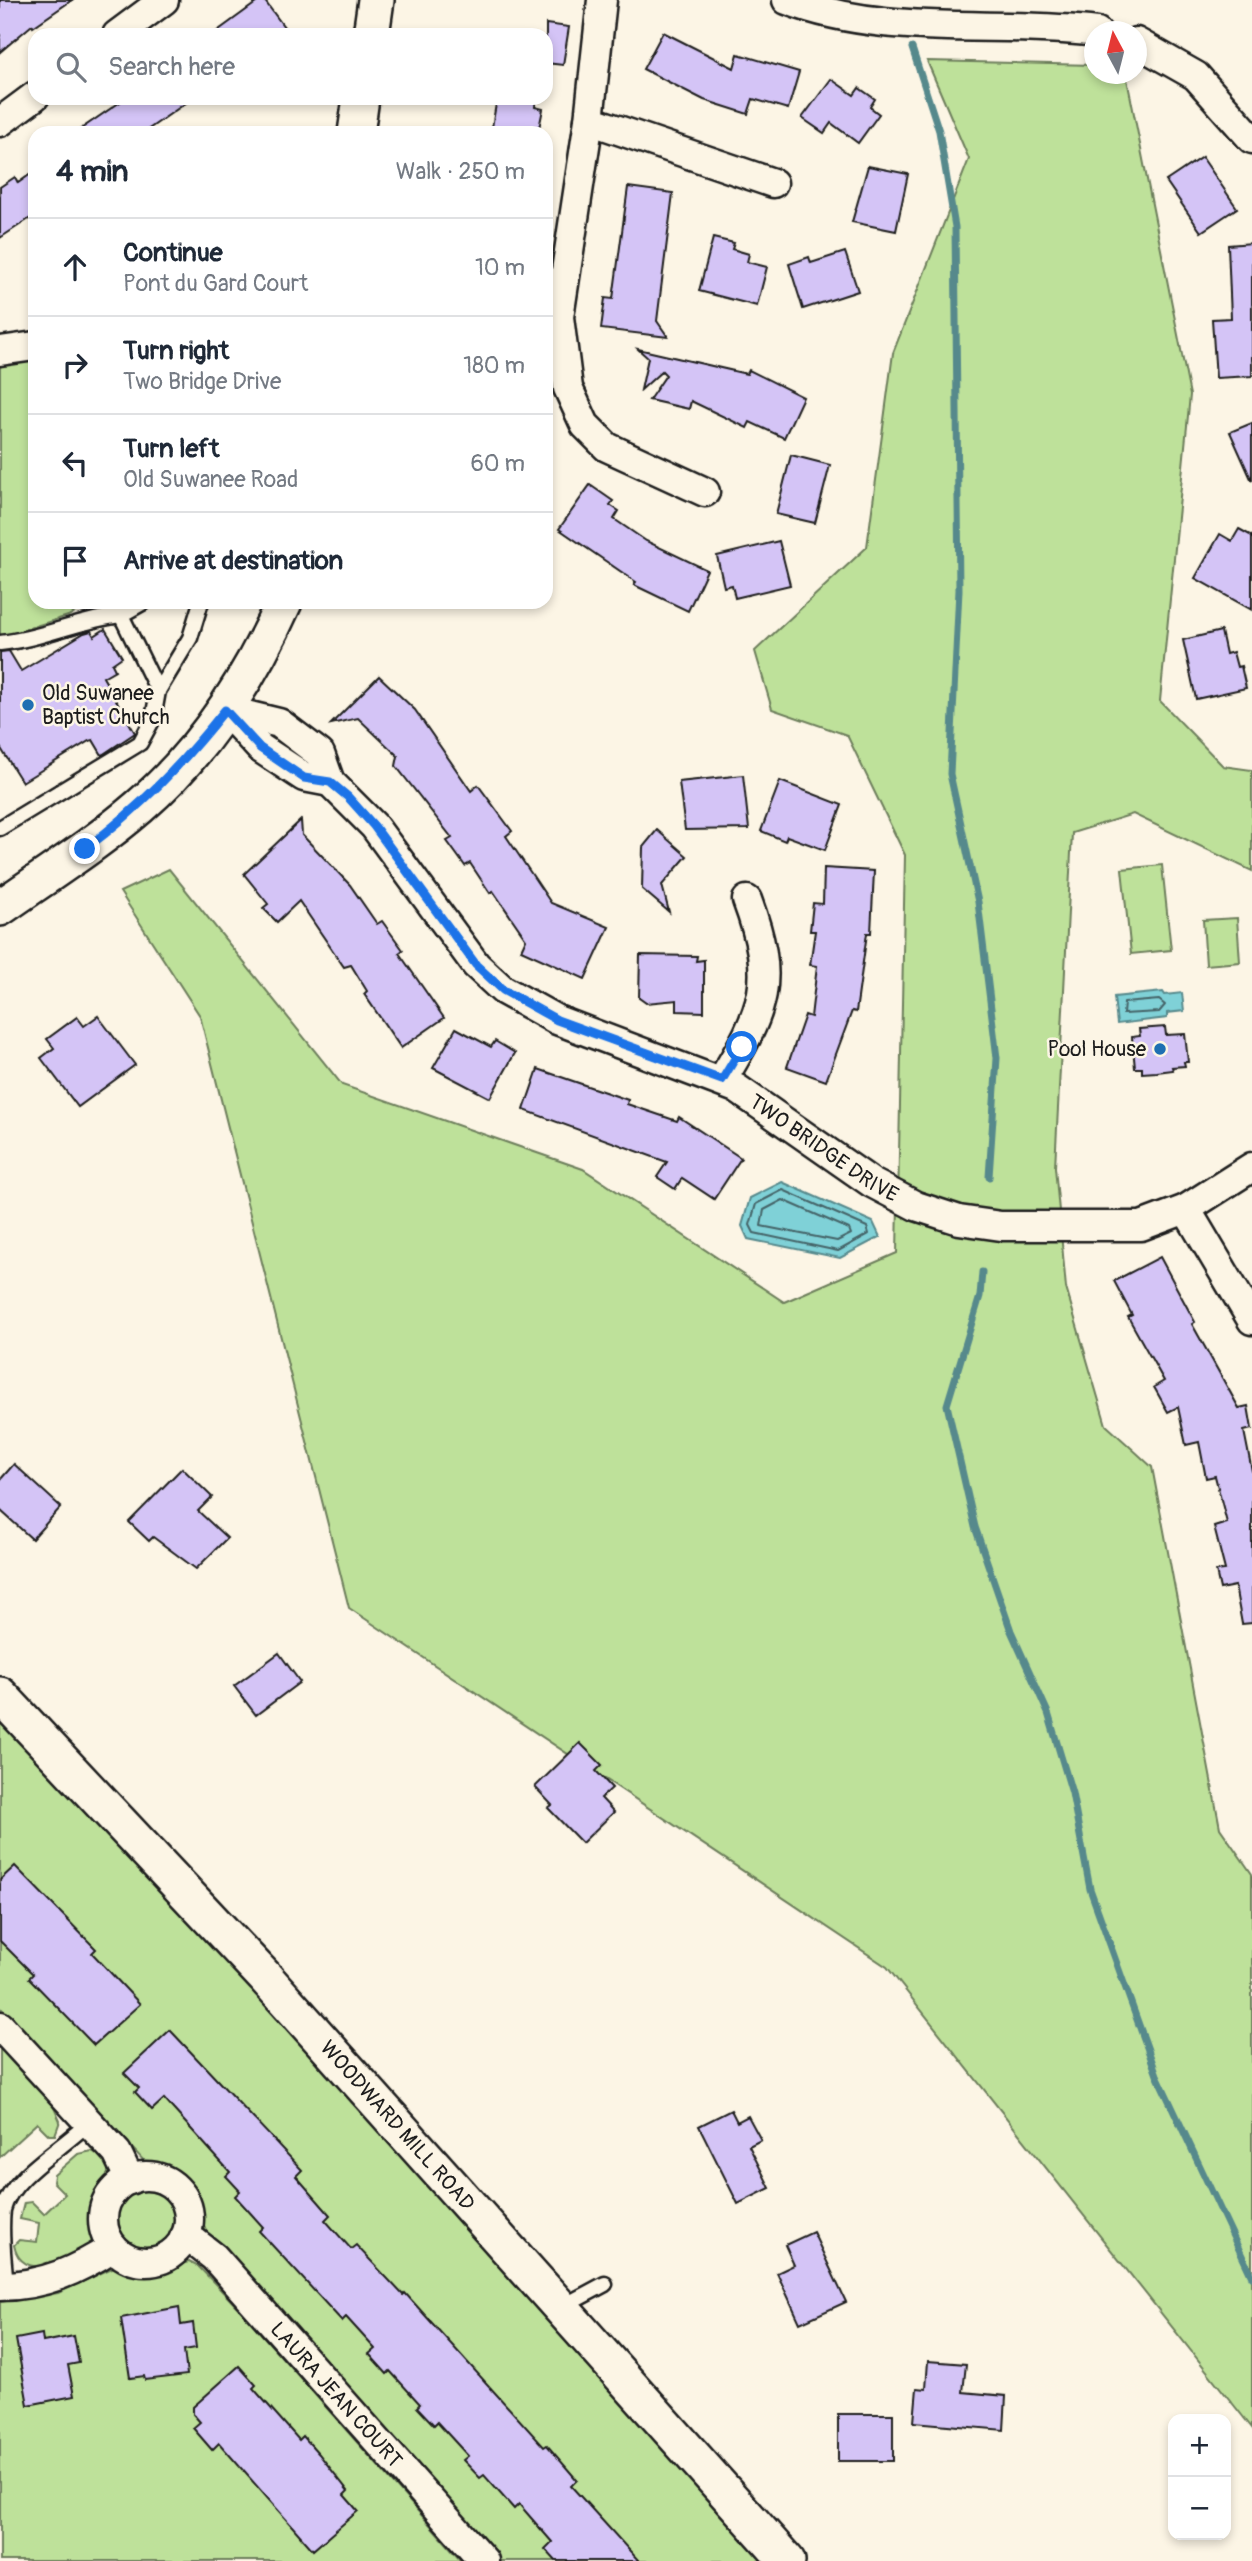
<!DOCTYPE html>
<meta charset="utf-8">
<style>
:root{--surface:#fff;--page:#f6f6f7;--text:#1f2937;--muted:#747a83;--line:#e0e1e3}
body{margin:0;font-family:Pangolin,sans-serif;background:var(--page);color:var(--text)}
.controls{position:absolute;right:21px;bottom:21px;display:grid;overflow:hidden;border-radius:14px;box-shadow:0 4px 10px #0003}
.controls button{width:63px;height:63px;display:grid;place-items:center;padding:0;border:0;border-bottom:2px solid var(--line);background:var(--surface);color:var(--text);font:35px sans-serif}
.compass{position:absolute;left:1084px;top:21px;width:63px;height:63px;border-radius:50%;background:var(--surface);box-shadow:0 4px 10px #0003;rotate:353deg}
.stop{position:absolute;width:21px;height:21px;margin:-16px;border:5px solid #1a73e8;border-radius:50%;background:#fff}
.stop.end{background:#1a73e8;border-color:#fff;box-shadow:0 2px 7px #0008}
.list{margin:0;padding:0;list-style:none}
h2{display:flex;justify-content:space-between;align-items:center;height:91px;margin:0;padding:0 28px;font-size:30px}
h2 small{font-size:23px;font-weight:400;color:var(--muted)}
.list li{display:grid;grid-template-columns:46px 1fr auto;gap:21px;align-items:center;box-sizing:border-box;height:98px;padding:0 28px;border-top:2px solid var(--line)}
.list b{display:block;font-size:26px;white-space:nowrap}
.list p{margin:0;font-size:23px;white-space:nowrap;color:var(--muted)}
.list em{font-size:23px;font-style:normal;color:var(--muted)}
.icon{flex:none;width:38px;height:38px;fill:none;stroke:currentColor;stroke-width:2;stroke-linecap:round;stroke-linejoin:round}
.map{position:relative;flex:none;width:1252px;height:2561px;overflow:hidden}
.search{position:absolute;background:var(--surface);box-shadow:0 4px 10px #0003;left:28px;top:28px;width:525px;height:77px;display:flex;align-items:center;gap:18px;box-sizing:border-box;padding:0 24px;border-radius:21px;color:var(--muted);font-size:26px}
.panel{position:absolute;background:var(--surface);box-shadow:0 4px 10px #0003;left:28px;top:126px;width:525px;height:483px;border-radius:21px}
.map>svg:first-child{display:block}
.green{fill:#bee19a;stroke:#6d7e5b;stroke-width:2}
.water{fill:#7fd1d7;stroke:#57898c;stroke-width:2}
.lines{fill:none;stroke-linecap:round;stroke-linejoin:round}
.shore{stroke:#446467;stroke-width:2}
.stream{stroke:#57898c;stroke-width:7}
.building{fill:#d4c4f6;stroke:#1c1c1c;stroke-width:2}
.service-casing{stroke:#1c1c1c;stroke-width:19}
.minor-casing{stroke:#1c1c1c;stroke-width:33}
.tertiary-casing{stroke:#1c1c1c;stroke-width:40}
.service{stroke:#fcf5e5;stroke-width:14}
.minor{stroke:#fcf5e5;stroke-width:28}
.tertiary{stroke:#fcf5e5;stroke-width:35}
.route{stroke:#1a73e8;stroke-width:9}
.poi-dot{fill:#1f6fb2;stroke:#fcf5e5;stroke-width:2.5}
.labels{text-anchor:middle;stroke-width:5;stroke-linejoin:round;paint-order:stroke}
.poi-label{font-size:21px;fill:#1c1c1c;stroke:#fcf5e5;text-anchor:start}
.street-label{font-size:21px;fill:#1c1c1c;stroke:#fcf5e5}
</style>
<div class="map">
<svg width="1252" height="2561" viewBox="0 0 1252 2561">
<rect width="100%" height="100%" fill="#fcf5e5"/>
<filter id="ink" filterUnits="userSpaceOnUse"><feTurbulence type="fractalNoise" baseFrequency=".0143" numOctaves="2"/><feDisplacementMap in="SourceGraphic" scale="14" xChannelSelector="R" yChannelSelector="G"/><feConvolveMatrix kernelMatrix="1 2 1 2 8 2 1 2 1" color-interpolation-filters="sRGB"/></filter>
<g filter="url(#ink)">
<!-- green -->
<g class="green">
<polygon points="927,61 1094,65 1094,74 1126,74 1190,395 1160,701 1223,766 1252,770 1252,871 1133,814 1072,833 1055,1167 1066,1288 1106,1425 1152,1467 1220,1828 1252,1874 1252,2428 887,1967 349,1608 200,1016 120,892 169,869 342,1085 583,1169 784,1302 897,1253 905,855 847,735 772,709 755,651 867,547 893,353 969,159"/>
<polygon points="35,351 35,602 93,602 68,616 0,637 0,359"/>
<polygon points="1162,865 1171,950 1131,954 1122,869"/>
<polygon points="1237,918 1240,962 1206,965 1203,920"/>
<polygon points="0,1713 46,1757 771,2561 499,2561 206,2231 186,2185 176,2176 145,2162 0,2007"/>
<polygon points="0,2047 51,2101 60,2121 55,2135 49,2135 37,2123 0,2157"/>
<path d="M92,2151C123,2166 101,2184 97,2206C94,2218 99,2237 88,2247C68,2264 21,2282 14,2245L19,2240L37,2242L39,2223L20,2219L24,2203L32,2202L44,2214L65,2194L53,2182L54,2175L78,2154Z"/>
<circle cx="147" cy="2219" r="33"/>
<polygon points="189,2262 199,2267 241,2311 462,2561 0,2561 0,2302 58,2293 114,2267 152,2271"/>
</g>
<!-- water -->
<g class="water">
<polygon points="1163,992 1165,995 1182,993 1184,1011 1167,1013 1167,1018 1117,1024 1114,997"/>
<polygon points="782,1182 873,1222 880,1237 840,1258 748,1239 742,1226 750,1198"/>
</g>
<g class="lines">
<!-- shore -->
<g class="shore">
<polygon points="1159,1000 1165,1005 1159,1012 1123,1014 1124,1003"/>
<polygon points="783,1190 867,1227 869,1234 838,1251 754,1233 750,1225 756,1204"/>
<polygon points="783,1200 849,1229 851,1234 837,1241 761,1226 764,1210"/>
</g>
<!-- stream -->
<g class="stream">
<polyline points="912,48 939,131 955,227 959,590 950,774 978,902 997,1058 989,1177"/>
<polyline points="982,1272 980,1296 947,1405 975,1527 1011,1631 1048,1713 1072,1793 1090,1889 1157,2075 1252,2277"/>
</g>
</g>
<!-- building -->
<g class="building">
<polygon points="0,0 72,0 33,27 32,25 0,52"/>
<polygon points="260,0 264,0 290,35 212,35"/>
<polygon points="546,24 569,27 563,65 546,63"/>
<polygon points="663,32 734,68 738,54 799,72 788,109 753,99 748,114 704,100 643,69"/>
<polygon points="831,79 854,95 859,88 875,99 870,107 879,114 858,143 831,123 824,133 802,118"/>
<polygon points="126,98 193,98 143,133 75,133"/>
<polygon points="497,98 536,98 535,107 543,109 538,133 491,133"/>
<polygon points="1202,157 1237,208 1201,232 1166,181"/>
<polygon points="868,166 908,174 896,231 852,222"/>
<polygon points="35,171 35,215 0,238 0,187 15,177 18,183"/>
<polygon points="628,187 673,193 657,321 668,337 601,329 605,298 613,299"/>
<polygon points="713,238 734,243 732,249 749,254 747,262 767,267 757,306 699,291"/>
<polygon points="1252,243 1252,376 1216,378 1212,319 1231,318 1228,245"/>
<polygon points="845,252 858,291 803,309 789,264 809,257 811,263"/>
<polygon points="638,349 747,374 749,370 803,397 784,438 750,422 747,428 691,401 689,409 649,400 666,375 662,371 641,390 648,358"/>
<polygon points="1252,423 1252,481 1230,432"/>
<polygon points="791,455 830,465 815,523 776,514"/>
<polygon points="590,485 613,501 610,505 619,511 614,519 646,541 707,570 688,611 634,585 636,582 559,529"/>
<polygon points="1239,529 1252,536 1252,610 1195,578 1220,534 1232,541"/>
<polygon points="779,541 790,585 735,598 732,585 724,587 717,556"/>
<polygon points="105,629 122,657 112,664 115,670 103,677 135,733 102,755 93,740 89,741 22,782 0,747 0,652 9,651 21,671 84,633 91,631 94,636"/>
<polygon points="1221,631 1226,654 1233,652 1237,667 1241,666 1246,688 1196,699 1183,640"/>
<polygon points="379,676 415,710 471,791 478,785 512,831 506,836 551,903 609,927 585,979 521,950 526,939 493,891 490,893 470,863 465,866 447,841 452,838 396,766 398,756 358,718 331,724"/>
<polygon points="743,775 749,829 685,830 679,782"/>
<polygon points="780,781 842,805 825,850 787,836 785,841 761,831"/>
<polygon points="301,820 302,835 350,885 377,924 382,921 403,950 399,953 444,1018 401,1048 364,994 367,991 351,965 344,967 299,901 277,922 263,908 268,904 244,874"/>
<polygon points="657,830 687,856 662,885 669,912 642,889 643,847"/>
<polygon points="824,868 874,871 871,933 867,933 856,1012 852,1011 826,1081 787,1067 805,1015 811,1017 817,966 810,965 815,931 810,931 813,903 823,904"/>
<polygon points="640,955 697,956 696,961 704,960 704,1012 677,1011 677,1000 646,1003 639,998"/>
<polygon points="98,1016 135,1065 78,1107 41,1058 54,1048 47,1039 77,1017 84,1026"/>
<polygon points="1165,1027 1166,1035 1185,1034 1188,1062 1184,1062 1185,1066 1172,1067 1173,1070 1157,1072 1142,1073 1142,1068 1135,1068 1132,1037 1140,1036 1139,1029"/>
<polygon points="456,1028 491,1047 495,1041 515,1053 490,1098 433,1068"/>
<polygon points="538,1069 628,1100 627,1104 677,1121 679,1117 741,1158 714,1199 682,1178 675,1189 657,1177 667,1162 524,1110"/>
<polygon points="1160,1257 1195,1322 1192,1324 1239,1408 1248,1406 1252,1429 1244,1431 1252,1471 1252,1623 1242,1624 1235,1586 1220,1589 1216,1571 1225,1570 1214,1527 1227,1523 1215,1476 1206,1478 1199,1442 1186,1445 1178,1407 1168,1412 1154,1387 1164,1381 1128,1317 1132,1315 1114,1281"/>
<polygon points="14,1464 61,1507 32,1539 0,1510 0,1480"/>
<polygon points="182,1468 212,1497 198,1511 227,1538 196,1569 153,1537 149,1541 129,1522"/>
<polygon points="279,1653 300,1682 256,1715 234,1686"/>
<polygon points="580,1743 602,1765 596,1771 612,1788 601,1798 614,1812 582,1843 548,1808 552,1805 535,1787"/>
<polygon points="15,1866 96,1949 92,1953 140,2004 94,2045 29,1978 33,1974 0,1941 0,1880"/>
<polygon points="170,2030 302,2170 296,2176 330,2215 325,2220 351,2249 356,2245 403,2295 405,2293 544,2447 547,2445 577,2480 571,2486 639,2561 556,2561 545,2549 552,2542 519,2504 514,2509 484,2475 480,2478 463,2460 468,2456 437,2422 434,2425 417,2407 420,2404 390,2371 387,2374 369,2354 375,2349 346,2317 342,2321 259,2231 263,2227 235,2196 240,2191 226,2176 230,2172 164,2099 152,2110 135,2092 139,2088 124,2073"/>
<polygon points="731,2110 737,2122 748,2116 761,2140 749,2146 770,2188 738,2204 699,2126"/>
<polygon points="813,2232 846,2302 800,2323 777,2273 794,2265 785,2245"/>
<polygon points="179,2307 181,2325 193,2323 196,2348 184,2350 187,2375 145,2380 144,2376 130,2378 121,2318"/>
<polygon points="42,2334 43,2342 74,2336 79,2363 68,2365 74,2396 28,2405 16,2339"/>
<polygon points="928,2361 966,2364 963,2392 1006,2396 1004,2430 914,2422 917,2388 926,2389"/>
<polygon points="239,2366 256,2385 253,2388 299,2440 303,2436 319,2454 348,2491 344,2495 358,2511 313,2550 219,2443 212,2450 193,2428 200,2422 193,2414 193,2407"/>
<rect x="838" y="2414" width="55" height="47"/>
</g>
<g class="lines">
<!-- service casing -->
<g class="service-casing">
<g id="service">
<polyline points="144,602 121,615 158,691 190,638 201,602"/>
<path d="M0,643C42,639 79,620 121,615"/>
<polyline points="0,828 140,743 153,719 158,691"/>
<path d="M6,2286C4,2261 0,2235 3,2210C11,2176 65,2147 89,2122"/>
<polyline points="562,2307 605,2284"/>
</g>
</g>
<!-- minor casing -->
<g class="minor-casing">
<g id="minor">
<polyline points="602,0 589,120 559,317 568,388 585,425 607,447 705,492"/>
<path d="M787,0C886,38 994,20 1097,32"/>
<polyline points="117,35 164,0"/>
<polyline points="1136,42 1196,76 1252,139"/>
<polyline points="589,120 773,183"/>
<polyline points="0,122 35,96"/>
<polyline points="0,351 35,346"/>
<path id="s1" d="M225,710L279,723L320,754L330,782L374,826L476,965L503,990L557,1020L736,1088L872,1183L916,1206L959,1220L1001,1226H1141L1186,1209L1252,1167"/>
<polyline points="225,710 260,748 304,777 330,782"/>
<path d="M722,1080C765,1009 777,981 747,900"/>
<polyline points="1186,1209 1252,1320"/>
<polyline points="0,2026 117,2153 130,2180"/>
<circle cx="146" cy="2219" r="43"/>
<path id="s2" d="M184,2238L196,2243L214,2257L484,2561"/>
<path d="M0,2286C43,2286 78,2270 113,2247"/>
</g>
</g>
<!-- tertiary casing -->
<g class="tertiary-casing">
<g id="tertiary">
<polyline points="371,35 376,0"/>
<polyline points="356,133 361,98"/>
<path d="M0,908C47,875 96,844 139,807C203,752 250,678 284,602"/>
<path id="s3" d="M0,1695L265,1977L787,2561"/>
</g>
</g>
<!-- service -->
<use href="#service" class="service"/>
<!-- minor -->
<use href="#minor" class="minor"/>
<!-- tertiary -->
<use href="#tertiary" class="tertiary"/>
</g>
</g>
<g class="lines" filter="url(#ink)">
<!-- route -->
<path class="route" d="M85,849C142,806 181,765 225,710L260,748L304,778L330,782L348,797L374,826L476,965L503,990L557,1020L722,1080L742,1047"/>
</g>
<!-- markers -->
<g class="poi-dot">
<circle cx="28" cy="705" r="7"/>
<circle cx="1160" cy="1049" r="7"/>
</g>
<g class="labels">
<!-- poi labels -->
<g class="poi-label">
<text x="42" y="700">Old Suwanee<tspan x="42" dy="24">Baptist Church</tspan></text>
<text x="1146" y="1056" text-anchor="end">Pool House</text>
</g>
<!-- street labels -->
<g class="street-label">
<text dy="7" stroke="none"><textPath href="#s1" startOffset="768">TWO BRIDGE DRIVE</textPath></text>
<text dy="7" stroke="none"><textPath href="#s3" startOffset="586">WOODWARD MILL ROAD</textPath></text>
<text dy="7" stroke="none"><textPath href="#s2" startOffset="220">LAURA JEAN COURT</textPath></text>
</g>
</g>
</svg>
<div class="controls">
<button>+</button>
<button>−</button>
</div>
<svg class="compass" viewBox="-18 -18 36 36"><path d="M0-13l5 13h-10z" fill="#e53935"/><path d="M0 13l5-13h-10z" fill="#747a83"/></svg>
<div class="stop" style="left:742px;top:1047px"></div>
<div class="stop end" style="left:85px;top:849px"></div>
<div class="search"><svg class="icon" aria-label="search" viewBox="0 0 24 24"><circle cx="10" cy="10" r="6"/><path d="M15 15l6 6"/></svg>Search here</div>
<section class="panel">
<h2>4 min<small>Walk · 250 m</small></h2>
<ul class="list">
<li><svg class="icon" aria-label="ahead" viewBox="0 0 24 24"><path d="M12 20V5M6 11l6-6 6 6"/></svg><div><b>Continue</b><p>Pont du Gard Court</p></div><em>10 m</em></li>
<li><svg class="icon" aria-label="right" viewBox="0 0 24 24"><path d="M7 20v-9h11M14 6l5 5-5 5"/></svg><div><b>Turn right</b><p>Two Bridge Drive</p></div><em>180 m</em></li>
<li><svg class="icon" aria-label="left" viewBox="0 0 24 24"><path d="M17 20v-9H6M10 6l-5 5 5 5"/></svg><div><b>Turn left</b><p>Old Suwanee Road</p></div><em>60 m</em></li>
<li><svg class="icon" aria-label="arrive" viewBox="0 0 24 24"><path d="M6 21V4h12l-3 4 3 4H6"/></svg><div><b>Arrive at destination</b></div></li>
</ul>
</section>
</div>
